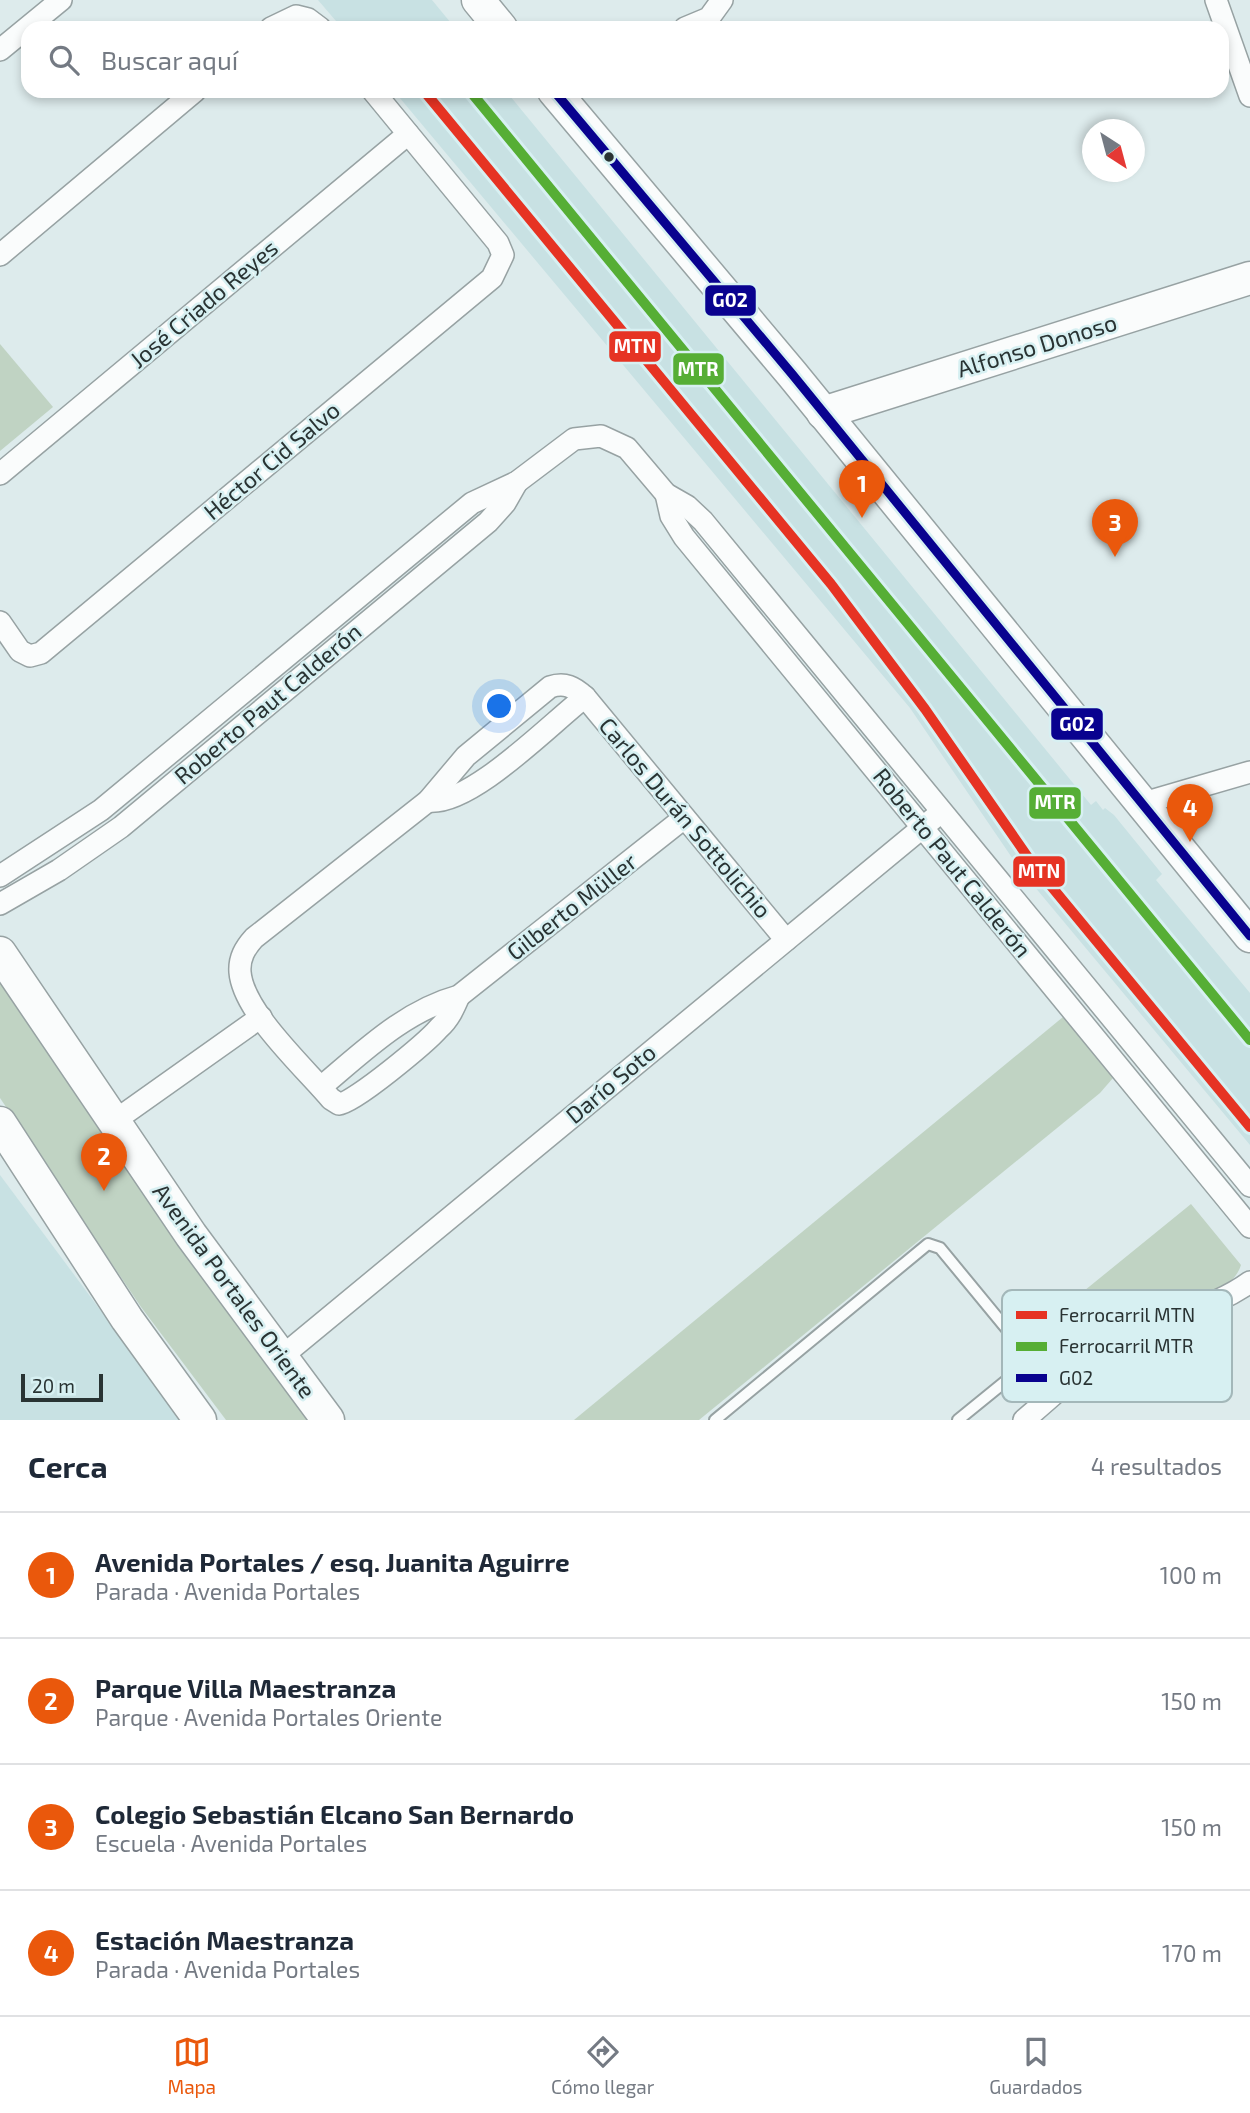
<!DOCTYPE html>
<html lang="es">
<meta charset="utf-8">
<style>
:root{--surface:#fff;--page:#f6f6f7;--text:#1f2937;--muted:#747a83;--line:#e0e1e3;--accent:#ea580c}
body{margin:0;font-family:"Exo 2",sans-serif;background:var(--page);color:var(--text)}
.compass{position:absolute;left:1082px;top:119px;width:63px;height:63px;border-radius:50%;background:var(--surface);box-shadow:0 4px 10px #0003;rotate:144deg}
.scale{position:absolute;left:21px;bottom:18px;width:82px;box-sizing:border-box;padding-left:7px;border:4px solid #293333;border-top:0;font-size:19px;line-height:24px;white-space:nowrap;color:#293333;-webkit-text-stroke:5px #d7f0f2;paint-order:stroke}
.you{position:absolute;left:500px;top:707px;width:24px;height:24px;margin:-18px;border:5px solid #fff;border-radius:50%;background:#1a73e8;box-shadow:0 0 0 10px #1a73e833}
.badge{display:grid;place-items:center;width:46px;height:46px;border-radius:50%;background:var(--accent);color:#fff;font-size:23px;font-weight:700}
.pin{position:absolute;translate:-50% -58px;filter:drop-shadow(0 2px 4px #0008)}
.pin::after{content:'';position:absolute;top:37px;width:24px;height:21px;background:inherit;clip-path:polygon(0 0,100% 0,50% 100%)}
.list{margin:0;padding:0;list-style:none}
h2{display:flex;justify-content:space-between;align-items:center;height:91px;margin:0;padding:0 28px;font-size:30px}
h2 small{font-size:23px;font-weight:400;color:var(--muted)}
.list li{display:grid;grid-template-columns:46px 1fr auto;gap:21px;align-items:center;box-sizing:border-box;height:126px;padding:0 28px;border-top:2px solid var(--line)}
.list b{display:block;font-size:26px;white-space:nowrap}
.list p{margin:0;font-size:23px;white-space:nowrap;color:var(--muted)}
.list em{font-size:23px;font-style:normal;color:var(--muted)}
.icon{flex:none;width:38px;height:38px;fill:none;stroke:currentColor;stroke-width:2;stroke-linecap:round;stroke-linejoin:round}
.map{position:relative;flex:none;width:1250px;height:1420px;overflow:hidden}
.search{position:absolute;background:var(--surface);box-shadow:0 4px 10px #0003;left:21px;right:21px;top:21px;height:77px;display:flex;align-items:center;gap:18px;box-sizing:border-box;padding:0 24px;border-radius:21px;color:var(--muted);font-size:26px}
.sheet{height:595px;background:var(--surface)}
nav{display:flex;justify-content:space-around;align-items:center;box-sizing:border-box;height:98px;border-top:2px solid var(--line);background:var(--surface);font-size:19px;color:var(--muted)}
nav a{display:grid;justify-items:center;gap:4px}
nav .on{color:var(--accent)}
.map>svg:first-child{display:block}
.built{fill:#c8e1e3}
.green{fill:#c0d3c3}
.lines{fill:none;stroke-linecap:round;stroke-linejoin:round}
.lane-casing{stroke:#97a2a3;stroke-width:14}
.street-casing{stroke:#97a2a3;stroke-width:24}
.secondary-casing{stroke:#97a2a3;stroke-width:35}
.lane{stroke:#fafcfc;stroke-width:10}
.street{stroke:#fafcfc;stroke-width:21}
.secondary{stroke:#fafcfc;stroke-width:32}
.bus-1-casing{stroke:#d7f0f2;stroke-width:14}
.bus-1{stroke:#09028f;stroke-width:9}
.rail-1-casing{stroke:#d7f0f2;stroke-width:16}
.rail-2-casing{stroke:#d7f0f2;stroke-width:16}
.rail-1{stroke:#e63323;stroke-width:10}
.rail-2{stroke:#56ae35;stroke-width:10}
.bus-dot{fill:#293333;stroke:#d7f0f2;stroke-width:2.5}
.labels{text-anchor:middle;stroke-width:5;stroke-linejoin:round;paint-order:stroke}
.street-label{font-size:23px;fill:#293333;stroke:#d7f0f2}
.key{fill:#d7f0f2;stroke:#a3b7b9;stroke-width:2}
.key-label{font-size:19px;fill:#293333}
.line-badge{stroke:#d7f0f2;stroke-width:2.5}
.badge-label{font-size:19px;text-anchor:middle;font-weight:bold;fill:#fff}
</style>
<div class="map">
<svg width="1250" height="1420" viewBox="0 0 1250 1420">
<rect width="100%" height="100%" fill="#ddebec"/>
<!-- built -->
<g class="built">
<polygon points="318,0 432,0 455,28 342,28"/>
<polygon points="394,91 506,91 1091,805 1096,801 1103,810 1105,808 1114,815 1162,874 1156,880 1250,993 1250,1145 1019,868 910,708"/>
<polygon points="0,1175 182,1420 0,1420"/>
</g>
<!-- green -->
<g class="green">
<polygon points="0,344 53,407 0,451"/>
<polygon points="0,966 315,1420 226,1420 141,1307 0,1098"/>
<polygon points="1063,1017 1113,1078 1100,1093 699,1420 574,1420"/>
<path d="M1191,1204L1241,1265C1230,1302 1150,1316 1119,1330C1094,1340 1074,1364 1055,1382L1022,1336L1031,1334Z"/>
</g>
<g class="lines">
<!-- lane casing -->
<g class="lane-casing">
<polyline id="lane" points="715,1420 928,1244 940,1248 1029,1356 1017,1372 958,1420"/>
</g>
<!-- street casing -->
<g class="street-casing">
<g id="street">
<polyline points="1216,0 1250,96"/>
<polyline points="271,28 296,16 308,19 320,28"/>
<polyline points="685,28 709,18 722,0"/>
<polyline points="0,50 61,0"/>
<polyline points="0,255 195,91"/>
<polyline points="0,474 408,134"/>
<polyline points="666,494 671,516 684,537 1250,1227"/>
<polyline points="0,622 20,651 30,656 41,653 492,278 503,255 498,243 373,91"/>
<path d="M428,801C470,807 551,723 585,697"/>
<polyline points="1140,804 1250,772"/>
<polyline points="0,876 101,810 472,503 517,482 574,439 601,436 627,448 666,494 687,506 703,521 1250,1186"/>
<polyline points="0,904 59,870 121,827 488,522 505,503 517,482"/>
<path d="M459,996C454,1008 449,1019 439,1028C427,1042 354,1103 339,1104L331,1099C305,1068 243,1012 240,972C239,958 245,948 254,938L428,801L466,756L550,687C565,682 574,687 585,697L786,940"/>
<path d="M321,1087C363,1052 404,1011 459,996L684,818"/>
<polyline points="113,1122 261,1017"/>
<polyline points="280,1358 934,818"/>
<path d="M1024,1420C1059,1391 1093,1356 1134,1334C1173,1313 1213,1309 1250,1282"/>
</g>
</g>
<!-- secondary casing -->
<g class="secondary-casing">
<g id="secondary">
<polyline points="478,0 501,28"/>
<polyline points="554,91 792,374 1250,936"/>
<polyline points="823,413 1250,278"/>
<polyline points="0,953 191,1235 328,1420"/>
<polyline points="0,1123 127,1319 200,1420"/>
</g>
</g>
<!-- lane -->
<use href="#lane" class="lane"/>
<!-- street -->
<use href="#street" class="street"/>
<!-- secondary -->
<use href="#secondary" class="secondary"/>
<!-- bus-1 casing -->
<g class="bus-1-casing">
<polyline id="bus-1" points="554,91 792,374 1250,936"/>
</g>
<!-- bus-1 -->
<use href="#bus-1" class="bus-1"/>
<!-- rail-1 casing -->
<g class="rail-1-casing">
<polyline id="rail-1" points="424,91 831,584 925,709 1032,863 1250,1127"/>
</g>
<!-- rail-2 casing -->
<g class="rail-2-casing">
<polyline id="rail-2" points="470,91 1250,1040"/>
</g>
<!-- rail-1 -->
<use href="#rail-1" class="rail-1"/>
<!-- rail-2 -->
<use href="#rail-2" class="rail-2"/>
</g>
<!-- markers -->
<circle class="bus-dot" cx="609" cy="157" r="6"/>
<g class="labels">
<!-- street labels -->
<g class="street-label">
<text transform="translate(204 304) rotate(-40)" y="8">José Criado Reyes</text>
<text transform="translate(1037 346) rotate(-17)" y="8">Alfonso Donoso</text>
<text transform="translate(272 461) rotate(-40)" y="8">Héctor Cid Salvo</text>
<text transform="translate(268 704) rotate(-40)" y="8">Roberto Paut Calderón</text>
<text transform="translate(685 818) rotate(50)" y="8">Carlos Durán Sottolichio</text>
<text transform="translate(952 863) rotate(51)" y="8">Roberto Paut Calderón</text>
<text transform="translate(572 907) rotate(-38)" y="8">Gilberto Müller</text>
<text transform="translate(611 1084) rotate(-40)" y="8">Darío Soto</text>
<text transform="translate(234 1291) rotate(54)" y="8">Avenida Portales Oriente</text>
</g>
</g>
<!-- legend -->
<rect x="1002" y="1290" width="230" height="112" rx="10" class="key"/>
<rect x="1016" y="1311" width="31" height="8" fill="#e63323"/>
<rect x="1016" y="1342" width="31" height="9" fill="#56ae35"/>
<rect x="1016" y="1374" width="31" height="8" fill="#09028f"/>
<g class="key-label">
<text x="1059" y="1322">Ferrocarril MTN</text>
<text x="1059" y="1353">Ferrocarril MTR</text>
<text x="1059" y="1385">G02</text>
</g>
<g class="line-badge">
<rect x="704" y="284" width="53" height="33" rx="7" fill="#09028f"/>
<rect x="608" y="330" width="54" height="33" rx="7" fill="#e63323"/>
<rect x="672" y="352" width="53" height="34" rx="7" fill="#56ae35"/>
<rect x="1050" y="707" width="54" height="34" rx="7" fill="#09028f"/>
<rect x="1028" y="786" width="54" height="34" rx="7" fill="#56ae35"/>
<rect x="1012" y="855" width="54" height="33" rx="7" fill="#e63323"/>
</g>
<g class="badge-label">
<text x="730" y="307">G02</text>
<text x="635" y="353">MTN</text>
<text x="698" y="376">MTR</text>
<text x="1077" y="731">G02</text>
<text x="1055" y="809">MTR</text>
<text x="1039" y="878">MTN</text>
</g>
</svg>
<svg class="compass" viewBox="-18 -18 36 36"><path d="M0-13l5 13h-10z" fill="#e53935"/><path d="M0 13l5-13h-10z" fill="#747a83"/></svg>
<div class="scale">20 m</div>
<div class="you"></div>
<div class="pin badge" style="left:862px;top:518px">1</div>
<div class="pin badge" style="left:104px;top:1191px">2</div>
<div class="pin badge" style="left:1115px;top:557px">3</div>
<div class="pin badge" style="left:1190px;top:842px">4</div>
<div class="search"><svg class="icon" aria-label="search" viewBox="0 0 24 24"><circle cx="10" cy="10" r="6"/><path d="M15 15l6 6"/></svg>Buscar aquí</div>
</div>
<section class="sheet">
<h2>Cerca<small>4 resultados</small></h2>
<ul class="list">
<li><span class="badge">1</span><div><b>Avenida Portales / esq. Juanita Aguirre</b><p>Parada · Avenida Portales</p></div><em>100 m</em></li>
<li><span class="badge">2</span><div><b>Parque Villa Maestranza</b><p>Parque · Avenida Portales Oriente</p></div><em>150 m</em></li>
<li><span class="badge">3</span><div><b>Colegio Sebastián Elcano San Bernardo</b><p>Escuela · Avenida Portales</p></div><em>150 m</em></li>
<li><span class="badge">4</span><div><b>Estación Maestranza</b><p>Parada · Avenida Portales</p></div><em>170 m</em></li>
</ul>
</section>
<nav>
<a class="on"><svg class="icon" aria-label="map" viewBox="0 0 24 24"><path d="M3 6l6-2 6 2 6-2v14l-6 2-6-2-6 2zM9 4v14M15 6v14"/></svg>Mapa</a>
<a><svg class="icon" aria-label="directions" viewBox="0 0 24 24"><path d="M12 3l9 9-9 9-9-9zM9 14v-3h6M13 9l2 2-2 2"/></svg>Cómo llegar</a>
<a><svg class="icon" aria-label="saved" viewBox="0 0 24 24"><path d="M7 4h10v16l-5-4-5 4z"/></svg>Guardados</a>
</nav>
